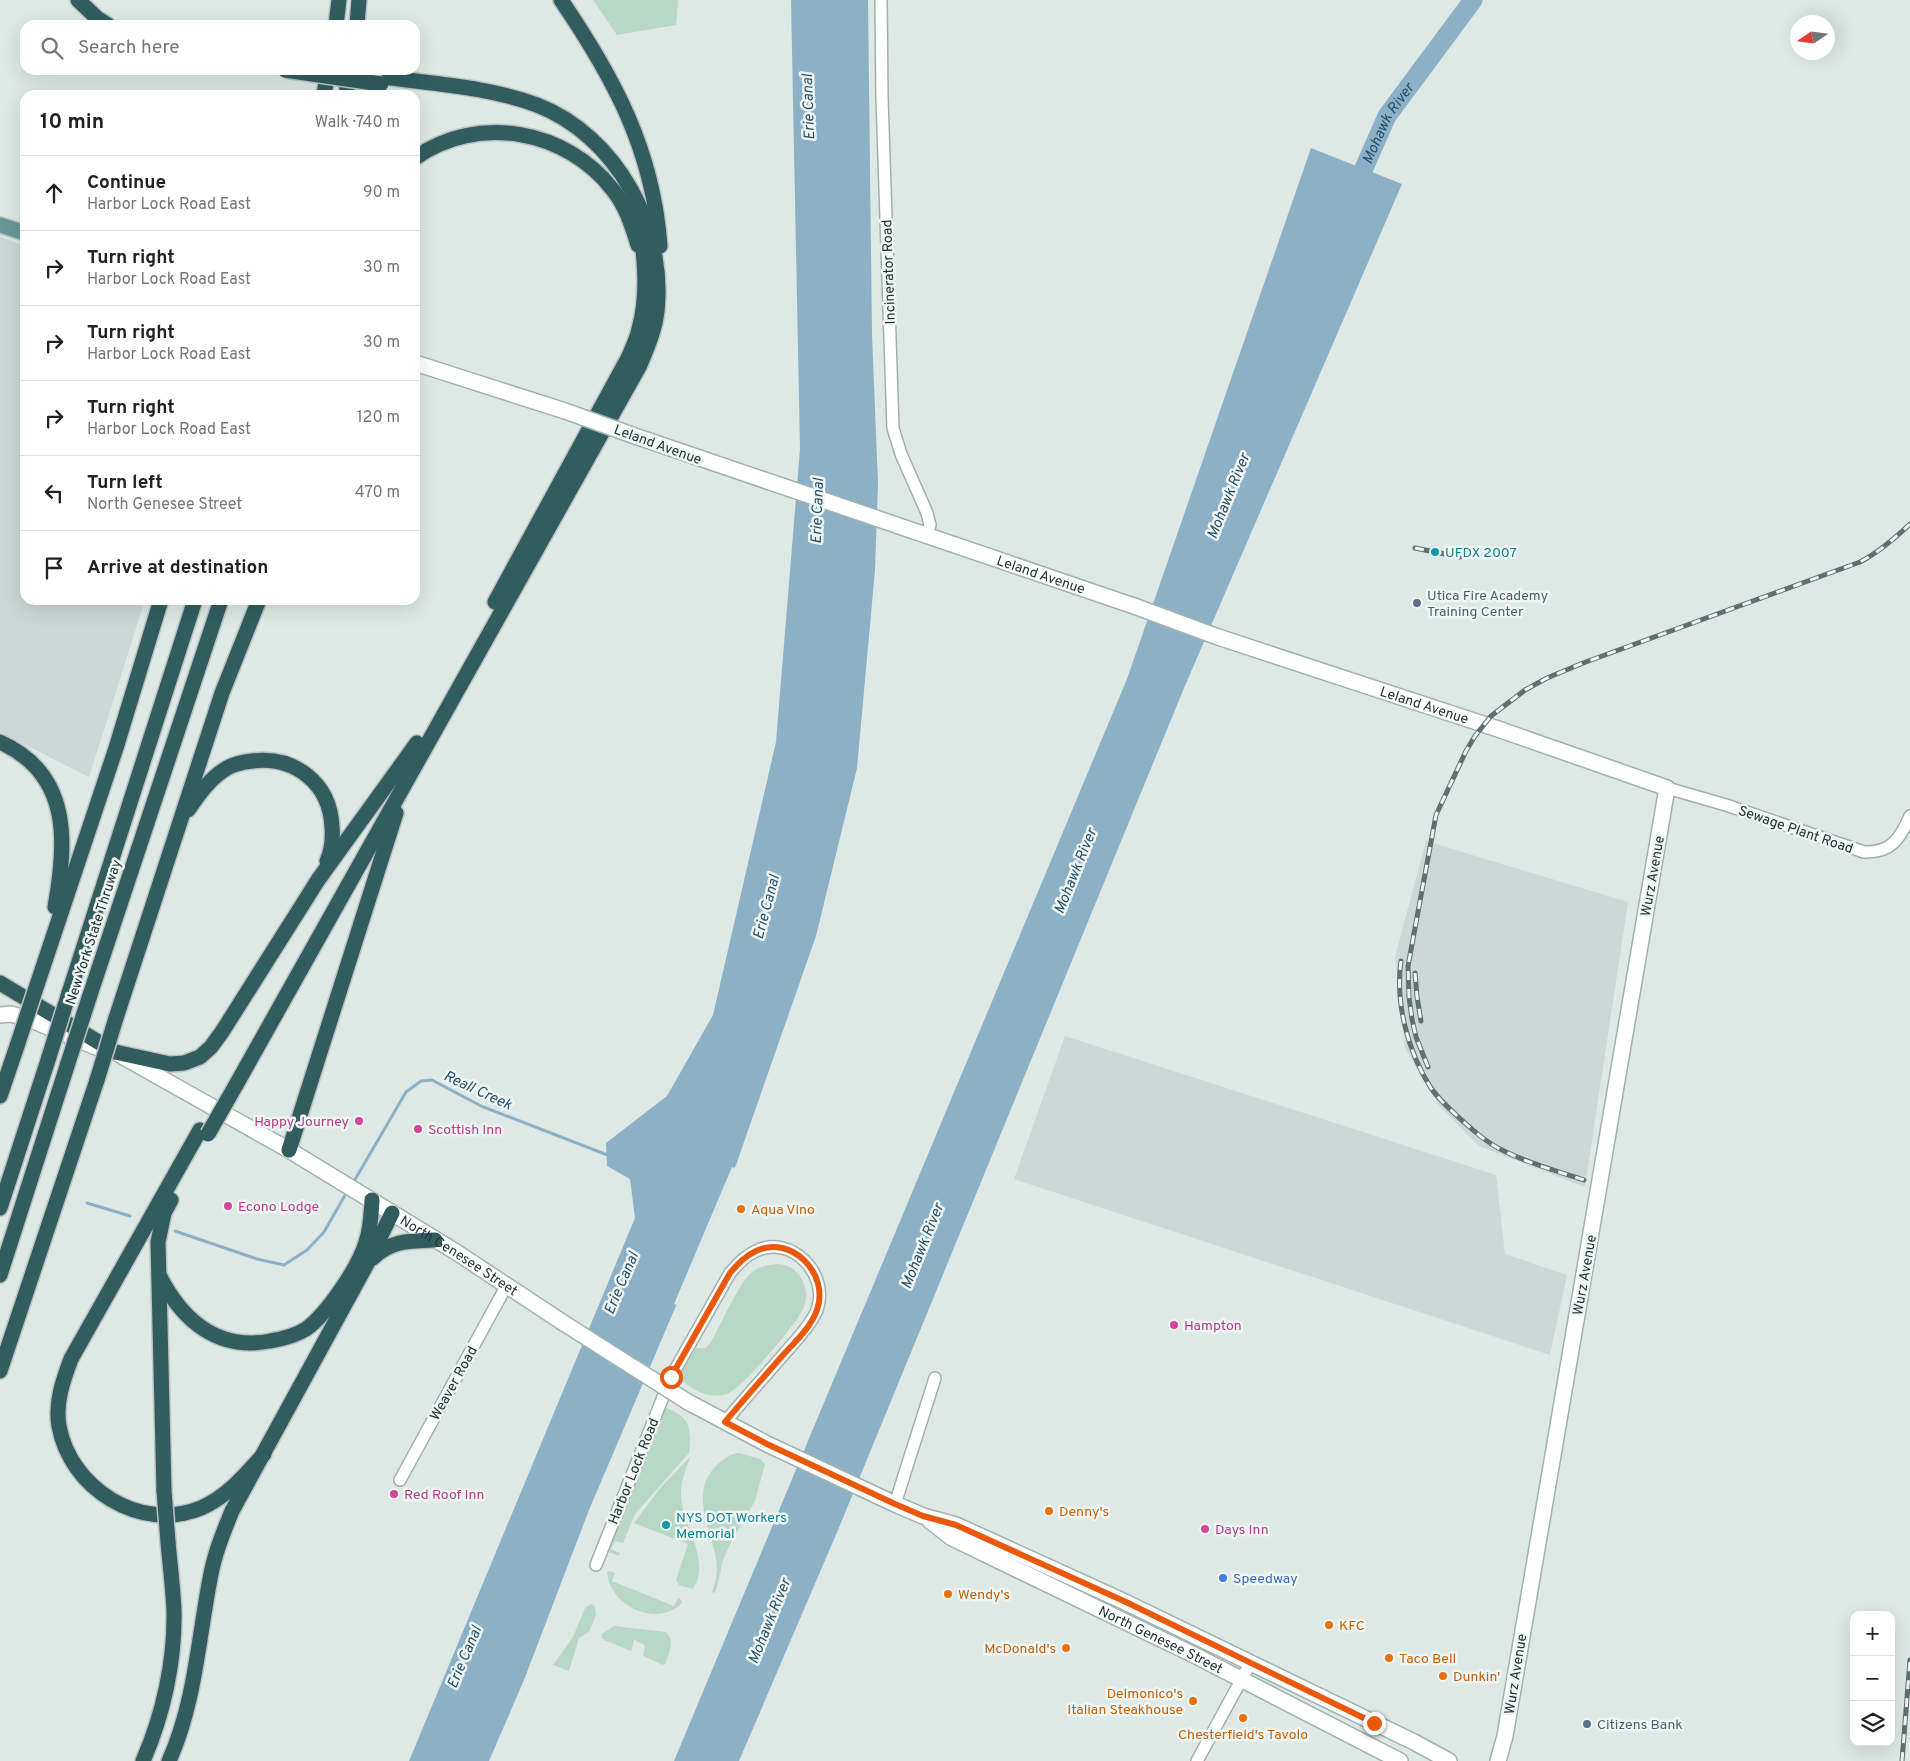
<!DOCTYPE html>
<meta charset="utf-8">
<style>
:root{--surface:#fff;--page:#f2f2f2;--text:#222;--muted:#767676;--line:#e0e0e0}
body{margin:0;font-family:Overpass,sans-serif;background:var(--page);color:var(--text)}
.controls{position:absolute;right:15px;bottom:15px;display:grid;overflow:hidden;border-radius:10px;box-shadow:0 5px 20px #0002}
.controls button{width:45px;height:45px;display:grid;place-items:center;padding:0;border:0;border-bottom:1px solid var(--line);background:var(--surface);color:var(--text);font:25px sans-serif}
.compass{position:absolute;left:1790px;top:15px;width:45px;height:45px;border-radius:50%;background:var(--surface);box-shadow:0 5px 20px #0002;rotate:257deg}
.stop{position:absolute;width:15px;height:15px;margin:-11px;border:4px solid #ea580c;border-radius:50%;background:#fff}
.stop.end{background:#ea580c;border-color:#fff;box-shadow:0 1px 5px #0008}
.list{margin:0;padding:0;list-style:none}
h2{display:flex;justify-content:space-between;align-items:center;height:65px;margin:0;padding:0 20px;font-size:21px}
h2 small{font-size:16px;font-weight:400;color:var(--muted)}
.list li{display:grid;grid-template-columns:32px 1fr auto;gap:15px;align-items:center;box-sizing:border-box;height:75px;padding:0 20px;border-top:1px solid var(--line)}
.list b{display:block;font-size:19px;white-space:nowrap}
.list p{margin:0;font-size:16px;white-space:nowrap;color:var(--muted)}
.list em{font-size:16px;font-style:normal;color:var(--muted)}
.icon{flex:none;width:28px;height:28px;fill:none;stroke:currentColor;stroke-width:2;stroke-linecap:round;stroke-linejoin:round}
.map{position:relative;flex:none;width:1910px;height:1761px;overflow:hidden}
.search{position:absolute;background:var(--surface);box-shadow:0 5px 20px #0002;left:20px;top:20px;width:400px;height:55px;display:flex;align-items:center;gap:12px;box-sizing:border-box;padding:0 18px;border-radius:15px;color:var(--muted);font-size:19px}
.panel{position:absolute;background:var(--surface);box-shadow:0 5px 20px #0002;left:20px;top:90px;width:400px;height:515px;border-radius:15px}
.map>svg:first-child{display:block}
.built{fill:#cdd7d5}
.green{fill:#b9d7c7}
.water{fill:#8cb1c7}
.pier{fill:#dee8e5}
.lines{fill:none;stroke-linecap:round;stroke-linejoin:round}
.stream{stroke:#8cb1c7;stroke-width:3}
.river{stroke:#8cb1c7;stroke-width:19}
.street-casing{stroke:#a2afac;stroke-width:14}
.secondary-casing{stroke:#9fb2af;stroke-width:18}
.primary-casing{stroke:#bdc2c2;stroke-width:18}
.highway-casing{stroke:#bdc2c2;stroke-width:18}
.street{stroke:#fff;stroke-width:11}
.secondary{stroke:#fff;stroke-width:15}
.primary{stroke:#689896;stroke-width:15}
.highway{stroke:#315d5e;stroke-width:15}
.rail-casing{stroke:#5c7170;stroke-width:5}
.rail{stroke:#eef5f3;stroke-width:3;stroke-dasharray:9;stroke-linecap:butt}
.secondary-bridge-casing{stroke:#9fb2af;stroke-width:18;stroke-linecap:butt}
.highway-bridge-casing{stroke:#bdc2c2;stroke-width:18;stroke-linecap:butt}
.secondary-bridge{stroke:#fff;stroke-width:15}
.highway-bridge{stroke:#315d5e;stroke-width:15}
.route{stroke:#ea580c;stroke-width:6}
.culture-dot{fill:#0f9aa8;stroke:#eef5f3;stroke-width:2}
.service-dot{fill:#5c6f8a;stroke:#eef5f3;stroke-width:2}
.hotel-dot{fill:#d1479c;stroke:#eef5f3;stroke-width:2}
.food-dot{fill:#e8710a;stroke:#eef5f3;stroke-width:2}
.shop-dot{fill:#3f7fe0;stroke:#eef5f3;stroke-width:2}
.labels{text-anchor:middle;stroke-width:5;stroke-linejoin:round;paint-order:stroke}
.street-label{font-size:14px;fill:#223534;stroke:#eef5f3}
.culture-label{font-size:14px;fill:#0d838f;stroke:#eef5f3;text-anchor:start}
.service-label{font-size:14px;fill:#4e5e75;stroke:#eef5f3;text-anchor:start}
.hotel-label{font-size:14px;fill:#b23c85;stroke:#eef5f3;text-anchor:start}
.food-label{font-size:14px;fill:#c56008;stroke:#eef5f3;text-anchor:start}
.shop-label{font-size:14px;fill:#366cbe;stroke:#eef5f3;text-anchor:start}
.water-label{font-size:15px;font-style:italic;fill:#244f69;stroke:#eef5f3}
</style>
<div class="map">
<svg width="1910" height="1761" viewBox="0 0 1910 1761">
<rect width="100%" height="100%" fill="#dee8e5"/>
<!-- built -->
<g class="built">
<polygon points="0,237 25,246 25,600 145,600 89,777 0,732"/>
<polygon points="1426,841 1628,902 1585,1187 1479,1146 1437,1103 1405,1048 1395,957"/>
<polygon points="1065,1036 1496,1175 1505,1254 1567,1275 1550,1355 1014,1179"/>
</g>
<!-- green -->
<g class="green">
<polygon points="593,0 678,0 676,25 617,35"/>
<path d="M778,1264C800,1265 812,1290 803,1309C796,1325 741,1389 727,1394C707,1400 693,1389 678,1378L696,1348H706L711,1342C721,1325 738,1284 752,1272C760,1266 769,1265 778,1264Z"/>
<path d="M664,1406C670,1410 681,1414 685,1420C691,1427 691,1445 689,1453L635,1514L623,1543L615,1541L611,1549L620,1553L619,1556L609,1552L614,1533Z"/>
<path d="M739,1453L760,1459L765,1464L755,1501L733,1538L723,1560L716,1591L714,1593L712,1592C716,1581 718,1570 716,1558C710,1526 688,1490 719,1463C725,1458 730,1454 739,1453Z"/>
<path d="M691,1456C686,1468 681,1480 681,1494C681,1524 712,1560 693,1589L679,1585L676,1580L688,1544L634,1523L661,1487Z"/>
<path d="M610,1571L615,1573L612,1581L674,1606L678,1598L681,1600L682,1603C656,1629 609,1605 607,1572Z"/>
<polygon points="591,1604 595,1606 596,1615 589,1632 579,1638 569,1671 553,1665 573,1637 585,1608"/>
<path d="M614,1626L666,1632C675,1641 669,1652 666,1663L663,1665L643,1656L645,1645L634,1640L631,1651L604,1640L602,1638V1634Z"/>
</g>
<!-- water -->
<g class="water">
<polygon points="791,0 868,0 872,335 878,483 875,570 857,768 816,936 736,1165 589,1510 524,1680 489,1761 409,1761 635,1218 630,1179 607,1166 606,1143 667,1096 713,1015 776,742 800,449"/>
<polygon points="1311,148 1402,184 1184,688 838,1530 739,1761 674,1761 1127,679"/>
</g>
<!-- pier -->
<polygon class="pier" points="732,1167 735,1168 708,1231 677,1305 674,1304"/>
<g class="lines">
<!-- stream -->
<g class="stream">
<polyline points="353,1183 406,1092 421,1081 432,1080 481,1106 610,1156"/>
<polyline points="87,1203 130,1216"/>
<polyline points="175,1231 257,1259 284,1265 307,1250 324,1232 348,1190"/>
</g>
<!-- river -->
<path class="river" id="s1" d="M1353,193L1387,116L1473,0"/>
<!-- street casing -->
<g class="street-casing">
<g id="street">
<polyline points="881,0 882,98 893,428 901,454 927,513 930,525 926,537"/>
<path d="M1667,788L1726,805L1864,852C1891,853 1900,839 1910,816"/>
<polyline points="400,1480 507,1285"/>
<polyline points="895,1504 935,1378"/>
<path d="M596,1565L671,1377L730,1273C738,1264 745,1256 756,1251C790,1234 830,1273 817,1310C811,1325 796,1340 785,1353C765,1376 745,1398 725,1422"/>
<polyline points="1197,1761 1251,1662"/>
</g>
</g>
<!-- secondary casing -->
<g class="secondary-casing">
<g id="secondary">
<polyline points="415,363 565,411"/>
<path id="s2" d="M635,436L1134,606L1218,637L1498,729L1667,788L1505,1736L1498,1761"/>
<polyline points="0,1015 11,1014 29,1019 103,1050"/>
<path id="s3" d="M120,1055L289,1150L456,1252L562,1322"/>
<polyline points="688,1402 767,1444 895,1504 923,1516 956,1525 1125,1602 1414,1742 1449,1761"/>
<path id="s4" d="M930,1521L952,1538L1196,1656L1400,1761"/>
</g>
</g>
<!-- primary casing -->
<g class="primary-casing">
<polyline id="primary" points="0,225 25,233"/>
</g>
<!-- highway casing -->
<g class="highway-casing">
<g id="highway">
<polyline points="78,0 97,18 108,25"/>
<path d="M561,0C614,78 653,150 660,246"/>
<polyline points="336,25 339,0"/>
<polyline points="357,25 359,0"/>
<polyline points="324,95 328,70"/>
<polyline points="346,95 350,70"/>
<path d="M415,158C478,113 567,130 613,190C626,206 632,226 638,245"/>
<path d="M495,602L628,358C632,349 637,339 639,329C648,297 645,264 641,232"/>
<path d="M0,742C71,774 67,842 55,907"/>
<path d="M188,810C199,794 210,778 227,768C234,764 244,762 252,761C295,756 330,783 332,827C333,839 332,850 327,861"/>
<polyline points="0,983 115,1052 170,1064 184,1063 200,1057 211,1047 222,1032 318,880 417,743"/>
<polyline points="37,985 116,748 161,600"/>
<polyline points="69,993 195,600"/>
<polyline points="89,998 221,600"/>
<polyline points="116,1018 222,693 259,600"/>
<path d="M236,1085L640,365C647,348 655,330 657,311C666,228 617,136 537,105C489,87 435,84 384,77"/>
<polyline points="0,1096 18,1043"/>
<path d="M200,1130L71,1359C63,1380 55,1403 59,1426C70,1488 140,1533 201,1508C227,1497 245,1475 264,1454"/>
<polyline points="289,1150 396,813"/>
<polyline points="0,1208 49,1057"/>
<path d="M373,1258C391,1240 410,1241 435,1240"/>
<polyline points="0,1275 68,1063"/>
<path d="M160,1277C183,1321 218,1351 270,1341C282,1339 295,1336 306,1329C327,1314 359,1267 366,1242C371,1228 371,1215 372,1200"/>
<polyline points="0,1371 97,1080"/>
<polyline points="164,1491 158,1242 164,1213 171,1200"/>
<path d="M143,1761C163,1715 175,1662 174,1611C173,1588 170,1565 168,1542"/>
<path d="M169,1761C195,1703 198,1641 210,1579C214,1555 223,1533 232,1511L368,1262L392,1213"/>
</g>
</g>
<!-- street -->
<use href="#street" class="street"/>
<!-- secondary -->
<use href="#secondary" class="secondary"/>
<!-- primary -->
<use href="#primary" class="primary"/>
<!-- highway -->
<use href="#highway" class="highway"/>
<!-- rail casing -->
<g class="rail-casing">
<g id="rail">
<polyline points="1415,548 1460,557"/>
<path d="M1401,961C1395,1003 1408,1052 1431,1088C1440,1101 1454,1113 1465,1123C1476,1133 1489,1144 1502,1150C1527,1163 1557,1171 1584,1180"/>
<polyline points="1415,973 1417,997 1421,1021"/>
<path d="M1428,1067L1416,1037L1412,1019L1409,997L1408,966L1436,815L1466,751L1475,736L1491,716L1525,690L1547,678L1583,663L1860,562C1879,552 1894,539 1910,524"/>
<polyline points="1902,1761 1910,1660"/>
</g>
</g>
<!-- rail -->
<use href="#rail" class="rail"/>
<!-- secondary-bridge casing -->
<g class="secondary-bridge-casing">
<g id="secondary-bridge">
<polyline points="565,411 635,436"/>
<polyline points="562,1322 688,1402"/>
</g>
</g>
<!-- highway-bridge casing -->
<g class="highway-bridge-casing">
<g id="highway-bridge">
<polyline points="285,70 381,84"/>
<polyline points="18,1043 37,985"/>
<polyline points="49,1057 69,993"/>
<polyline points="68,1063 89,998"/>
<polyline points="97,1080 116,1018"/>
<polyline points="208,1134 236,1085"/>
<polyline points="164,1491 168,1542"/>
</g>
</g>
<!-- secondary-bridge -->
<use href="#secondary-bridge" class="secondary-bridge"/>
<!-- highway-bridge -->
<use href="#highway-bridge" class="highway-bridge"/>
</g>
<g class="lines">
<!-- route -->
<path class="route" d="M671,1377L730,1273C738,1264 745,1256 756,1251C791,1234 830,1274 817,1310C811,1327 795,1342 783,1355C764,1377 744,1399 725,1422L767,1444L895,1504L923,1516L956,1525L1126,1602L1374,1723"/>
</g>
<!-- markers -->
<g class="culture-dot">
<circle cx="1435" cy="552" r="5"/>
<circle cx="666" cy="1525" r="5"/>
</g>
<g class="service-dot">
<circle cx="1417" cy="603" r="5"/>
<circle cx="1587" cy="1724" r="5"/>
</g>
<g class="hotel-dot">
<circle cx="359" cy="1121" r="5"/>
<circle cx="418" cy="1129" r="5"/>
<circle cx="228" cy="1206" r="5"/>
<circle cx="1174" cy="1325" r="5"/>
<circle cx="394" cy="1494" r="5"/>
<circle cx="1205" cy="1529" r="5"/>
</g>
<g class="food-dot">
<circle cx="741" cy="1209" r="5"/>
<circle cx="1049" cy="1511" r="5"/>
<circle cx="948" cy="1594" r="5"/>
<circle cx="1329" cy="1625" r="5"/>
<circle cx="1066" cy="1648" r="5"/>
<circle cx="1389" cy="1658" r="5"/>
<circle cx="1443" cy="1676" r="5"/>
<circle cx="1193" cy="1701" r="5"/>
<circle cx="1243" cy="1718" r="5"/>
</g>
<circle class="shop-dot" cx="1223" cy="1578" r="5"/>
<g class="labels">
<!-- street labels -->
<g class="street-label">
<text transform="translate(888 272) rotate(-92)" y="5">Incinerator Road</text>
<text transform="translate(658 444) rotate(20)" y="5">Leland Avenue</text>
<text dy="5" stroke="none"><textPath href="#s2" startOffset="429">Leland Avenue</textPath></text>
<text dy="5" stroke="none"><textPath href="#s2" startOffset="834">Leland Avenue</textPath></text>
<text transform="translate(1796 829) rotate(19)" y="5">Sewage Plant Road</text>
<text transform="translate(1652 876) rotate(-80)" y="5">Wurz Avenue</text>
<text transform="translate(93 932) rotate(-72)" y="5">New York State Thruway</text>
<text dy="5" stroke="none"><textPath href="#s3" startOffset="394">North Genesee Street</textPath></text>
<text transform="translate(1584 1275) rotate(-80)" y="5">Wurz Avenue</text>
<text transform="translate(453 1383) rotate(-61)" y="5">Weaver Road</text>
<text transform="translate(633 1471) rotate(-68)" y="5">Harbor Lock Road</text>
<text dy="5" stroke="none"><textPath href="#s4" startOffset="260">North Genesee Street</textPath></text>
<text transform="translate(1515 1674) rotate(-81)" y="5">Wurz Avenue</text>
</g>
<!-- culture labels -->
<g class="culture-label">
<text x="1445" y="557">UFDX 2007</text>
<text x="676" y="1522">NYS DOT Workers<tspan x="676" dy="16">Memorial</tspan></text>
</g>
<!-- service labels -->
<g class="service-label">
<text x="1427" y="600">Utica Fire Academy<tspan x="1427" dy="16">Training Center</tspan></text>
<text x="1597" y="1729">Citizens Bank</text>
</g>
<!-- hotel labels -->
<g class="hotel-label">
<text x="349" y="1126" text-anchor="end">Happy Journey</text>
<text x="428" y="1134">Scottish Inn</text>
<text x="238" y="1211">Econo Lodge</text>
<text x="1184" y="1330">Hampton</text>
<text x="404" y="1499">Red Roof Inn</text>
<text x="1215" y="1534">Days Inn</text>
</g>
<!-- food labels -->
<g class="food-label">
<text x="751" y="1214">Aqua Vino</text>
<text x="1059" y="1516">Denny's</text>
<text x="958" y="1599">Wendy's</text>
<text x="1339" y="1630">KFC</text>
<text x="1056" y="1653" text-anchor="end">McDonald's</text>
<text x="1399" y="1663">Taco Bell</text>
<text x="1453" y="1681">Dunkin'</text>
<text x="1183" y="1698" text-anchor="end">Delmonico's<tspan x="1183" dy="16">Italian Steakhouse</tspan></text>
<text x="1243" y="1739" text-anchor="middle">Chesterfield's Tavolo</text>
</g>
<!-- shop labels -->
<g class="shop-label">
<text x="1233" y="1583">Speedway</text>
</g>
<!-- water labels -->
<g class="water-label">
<text transform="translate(808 107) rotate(-92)" y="5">Erie Canal</text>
<text dy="5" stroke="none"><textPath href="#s1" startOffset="78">Mohawk River</textPath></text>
<text transform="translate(1228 496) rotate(-68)" y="5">Mohawk River</text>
<text transform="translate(817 511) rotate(-88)" y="5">Erie Canal</text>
<text transform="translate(1075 871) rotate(-68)" y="5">Mohawk River</text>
<text transform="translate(766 907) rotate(-75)" y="5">Erie Canal</text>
<text transform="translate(478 1090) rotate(25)" y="5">Reall Creek</text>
<text transform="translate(922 1246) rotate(-68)" y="5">Mohawk River</text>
<text transform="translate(621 1283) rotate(-67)" y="5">Erie Canal</text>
<text transform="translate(769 1621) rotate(-68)" y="5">Mohawk River</text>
<text transform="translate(464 1657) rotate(-67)" y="5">Erie Canal</text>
</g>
</g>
</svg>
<div class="controls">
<button>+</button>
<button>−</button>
<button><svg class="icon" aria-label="layers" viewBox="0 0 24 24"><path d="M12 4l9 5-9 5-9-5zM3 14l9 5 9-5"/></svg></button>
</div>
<svg class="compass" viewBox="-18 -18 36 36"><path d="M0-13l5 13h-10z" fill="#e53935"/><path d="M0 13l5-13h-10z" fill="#767676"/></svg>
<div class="stop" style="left:671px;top:1377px"></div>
<div class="stop end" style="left:1374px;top:1723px"></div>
<div class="search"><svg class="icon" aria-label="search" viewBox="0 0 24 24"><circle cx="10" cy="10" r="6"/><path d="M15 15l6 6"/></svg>Search here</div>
<section class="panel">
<h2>10 min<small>Walk · 740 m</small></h2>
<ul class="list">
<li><svg class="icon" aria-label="ahead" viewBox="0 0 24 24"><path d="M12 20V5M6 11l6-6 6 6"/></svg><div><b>Continue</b><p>Harbor Lock Road East</p></div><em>90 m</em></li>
<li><svg class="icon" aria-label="right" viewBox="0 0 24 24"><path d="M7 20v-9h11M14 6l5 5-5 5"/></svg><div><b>Turn right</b><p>Harbor Lock Road East</p></div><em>30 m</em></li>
<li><svg class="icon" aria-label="right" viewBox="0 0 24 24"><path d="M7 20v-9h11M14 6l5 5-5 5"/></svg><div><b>Turn right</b><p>Harbor Lock Road East</p></div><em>30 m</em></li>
<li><svg class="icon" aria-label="right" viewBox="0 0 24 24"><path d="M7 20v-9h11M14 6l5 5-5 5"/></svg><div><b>Turn right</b><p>Harbor Lock Road East</p></div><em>120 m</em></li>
<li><svg class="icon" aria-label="left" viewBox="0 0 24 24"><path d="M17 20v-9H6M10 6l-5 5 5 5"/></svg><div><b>Turn left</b><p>North Genesee Street</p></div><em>470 m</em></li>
<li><svg class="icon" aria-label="arrive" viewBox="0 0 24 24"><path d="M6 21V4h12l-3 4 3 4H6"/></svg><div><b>Arrive at destination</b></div></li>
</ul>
</section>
</div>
